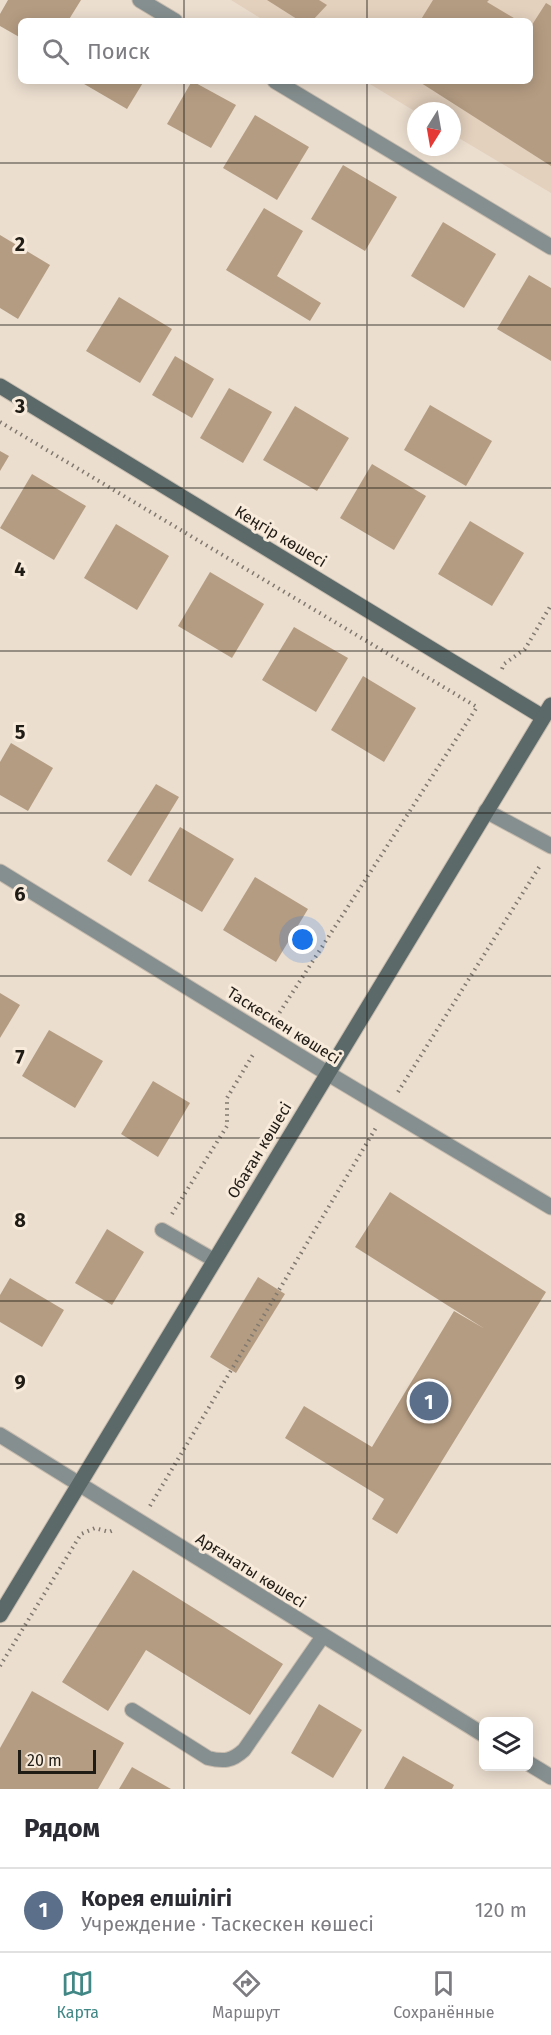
<!DOCTYPE html>
<html lang="ru">
<meta charset="utf-8">
<style>
:root{--surface:#fff;--page:#f7f7f7;--text:#2b2b33;--muted:#7c7c81;--line:#e1e1e2;--accent:#408785}
body{margin:0;font-family:"Fira Sans",sans-serif;background:var(--page);color:var(--text)}
.controls{position:absolute;right:18px;bottom:18px;display:grid;overflow:hidden;border-radius:9px;box-shadow:0 3px 15px #0003}
.controls button{width:54px;height:54px;display:grid;place-items:center;padding:0;border:0;border-bottom:2px solid var(--line);background:var(--surface);color:var(--text);font:30px sans-serif}
.compass{position:absolute;left:407px;top:102px;width:54px;height:54px;border-radius:50%;background:var(--surface);box-shadow:0 3px 15px #0003;rotate:191deg}
.scale{position:absolute;left:18px;bottom:15px;width:78px;box-sizing:border-box;padding-left:6px;border:3px solid #1f1b15;border-top:0;font-size:16px;line-height:21px;white-space:nowrap;color:#1f1b15;-webkit-text-stroke:4px #f9ebdc;paint-order:stroke}
.you{position:absolute;left:303px;top:940px;width:21px;height:21px;margin:-15px;border:4px solid #fff;border-radius:50%;background:#1a73e8;box-shadow:0 0 0 9px #1a73e833}
.badge{display:grid;place-items:center;width:39px;height:39px;border-radius:50%;background:var(--accent);color:#fff;font-size:20px;font-weight:700}
.pin{position:absolute;translate:-50% -50%;border:3px solid #fff;box-shadow:0 2px 6px #0006}
.list{margin:0;padding:0;list-style:none}
h2{display:flex;justify-content:space-between;align-items:center;height:78px;margin:0;padding:0 24px;font-size:26px}
h2 small{font-size:20px;font-weight:400;color:var(--muted)}
.list li{display:grid;grid-template-columns:39px 1fr auto;gap:18px;align-items:center;box-sizing:border-box;height:84px;padding:0 24px;border-top:2px solid var(--line)}
.list b{display:block;font-size:22px;white-space:nowrap}
.list p{margin:0;font-size:20px;white-space:nowrap;color:var(--muted)}
.list em{font-size:20px;font-style:normal;color:var(--muted)}
.icon{flex:none;width:33px;height:33px;fill:none;stroke:currentColor;stroke-width:2;stroke-linecap:round;stroke-linejoin:round}
.map{position:relative;flex:none;width:551px;height:1789px;overflow:hidden}
.search{position:absolute;background:var(--surface);box-shadow:0 3px 15px #0003;left:18px;right:18px;top:18px;height:66px;display:flex;align-items:center;gap:15px;box-sizing:border-box;padding:0 21px;border-radius:9px;color:var(--muted);font-size:22px}
.sheet{height:162px;background:var(--surface)}
nav{display:flex;justify-content:space-around;align-items:center;box-sizing:border-box;height:84px;border-top:2px solid var(--line);background:var(--surface);font-size:16px;color:var(--muted)}
nav a{display:grid;justify-items:center;gap:3px}
nav .on{color:var(--accent)}
.map>svg:first-child{display:block}
.built{fill:#e3d0bd}
.building{fill:#b49c82}
.lines{fill:none;stroke-linecap:round;stroke-linejoin:round}
.lane-casing{stroke:#c6bbae;stroke-width:16}
.street-casing{stroke:#c6bbae;stroke-width:17}
.secondary-casing{stroke:#c6bbae;stroke-width:17}
.path{stroke:#81796f;stroke-width:4;stroke-dasharray:1.5 4.5;stroke-linecap:butt}
.lane{stroke:#868f8f;stroke-width:14}
.street{stroke:#868f8f;stroke-width:15}
.secondary{stroke:#5b6968;stroke-width:15}
.grid{fill:none;stroke:#1f1b15;stroke-width:1.5;stroke-opacity:0.55}
.labels{text-anchor:middle;stroke-width:6;stroke-linejoin:round;paint-order:stroke}
.street-label{font-size:16px;fill:#1f1b15;stroke:#f9ebdc}
.grid-label{font-size:20px;text-anchor:middle;font-weight:bold;fill:#1f1b15;stroke:#f9ebdc;stroke-width:6;stroke-linejoin:round;paint-order:stroke}
</style>
<div class="map">
<svg width="551" height="1789" viewBox="0 0 551 1789">
<rect width="100%" height="100%" fill="#ebdecf"/>
<!-- built -->
<polygon class="built" points="231,0 551,0 551,193 452,134 452,111 416,112 365,81 530,81 530,21 265,21"/>
<!-- building -->
<g class="building">
<polygon points="8,0 81,0 68,21 21,21 21,38 0,26 0,14"/>
<polygon points="267,0 319,0 327,5 312,21 300,21"/>
<polygon points="433,0 489,0 487,2 519,21 420,21"/>
<polygon points="546,3 551,6 551,166 418,81 530,81 530,28"/>
<polygon points="79,81 144,81 127,109"/>
<polygon points="192,81 236,105 211,148 167,124"/>
<polygon points="255,115 309,147 277,200 223,168"/>
<polygon points="343,165 397,197 365,251 311,219"/>
<polygon points="264,208 303,231 277,276 321,303 310,321 226,270"/>
<polygon points="443,222 496,254 464,308 411,276"/>
<polygon points="0,235 50,265 18,319 0,308"/>
<polygon points="529,275 551,288 551,361 497,329"/>
<polygon points="119,297 172,329 140,383 86,351"/>
<polygon points="175,356 214,379 192,418 152,395"/>
<polygon points="229,388 272,412 243,463 200,438"/>
<polygon points="430,405 492,441 466,486 404,450"/>
<polygon points="295,406 349,438 317,491 263,460"/>
<polygon points="0,451 9,456 0,471"/>
<polygon points="372,464 426,496 394,550 340,518"/>
<polygon points="32,474 86,506 54,560 0,528"/>
<polygon points="470,521 524,553 492,606 438,574"/>
<polygon points="116,524 169,556 137,610 84,578"/>
<polygon points="210,572 264,604 232,658 178,626"/>
<polygon points="294,627 348,658 316,712 262,680"/>
<polygon points="363,676 416,708 384,762 331,730"/>
<polygon points="11,743 53,768 28,811 0,795 0,762"/>
<polygon points="156,784 179,797 131,876 107,861"/>
<polygon points="180,827 234,859 202,912 148,881"/>
<polygon points="255,877 308,909 276,962 223,930"/>
<polygon points="0,993 20,1005 0,1038"/>
<polygon points="49,1030 103,1061 75,1108 22,1076"/>
<polygon points="153,1081 190,1103 158,1157 121,1134"/>
<polygon points="390,1192 546,1292 397,1534 372,1519 384,1499 285,1438 304,1406 372,1447 454,1311 485,1329 355,1247"/>
<polygon points="107,1229 144,1252 112,1305 75,1283"/>
<polygon points="258,1277 285,1294 236,1373 210,1357"/>
<polygon points="10,1278 64,1310 42,1347 0,1322 0,1295"/>
<polygon points="133,1570 283,1664 250,1715 146,1650 108,1711 62,1682"/>
<polygon points="32,1691 124,1743 98,1789 0,1789 0,1748"/>
<polygon points="319,1704 362,1730 333,1778 291,1753"/>
<polygon points="403,1756 454,1785 452,1789 384,1789"/>
<polygon points="132,1767 171,1789 119,1789"/>
</g>
<g class="lines">
<!-- lane casing -->
<g class="lane-casing">
<g id="lane">
<polyline points="162,1230 214,1260"/>
<path d="M132,1710L208,1758C224,1762 232,1761 244,1750L323,1636"/>
</g>
</g>
<!-- street casing -->
<g class="street-casing">
<g id="street">
<polyline points="140,0 175,21"/>
<polyline points="275,81 551,247"/>
<polyline points="486,811 551,846"/>
<polyline points="0,872 327,1073 551,1207"/>
<polyline points="0,1435 484,1735"/>
<polyline points="528,1763 551,1777"/>
</g>
</g>
<!-- secondary casing -->
<g class="secondary-casing">
<g id="secondary">
<polyline points="0,386 543,717"/>
<polyline points="0,1615 551,705"/>
</g>
</g>
<!-- path -->
<g class="path">
<polyline points="0,422 477,707 276,1018"/>
<polyline points="502,669 504,664 525,649 551,605"/>
<polyline points="398,1092 541,864"/>
<polyline points="172,1214 227,1126 227,1098 254,1053"/>
<polyline points="150,1506 377,1126"/>
<polyline points="0,1666 81,1534 95,1528 109,1532 114,1530"/>
</g>
<!-- lane -->
<use href="#lane" class="lane"/>
<!-- street -->
<use href="#street" class="street"/>
<!-- secondary -->
<use href="#secondary" class="secondary"/>
</g>
<!-- grid -->
<path class="grid" d="M184,0V21M367,0V21M184,81V1789M367,81V1789M0,163H551M0,325H551M0,488H551M0,651H551M0,813H551M0,976H551M0,1138H551M0,1301H551M0,1464H551M0,1626H551"/>
<g class="labels">
<!-- street labels -->
<g class="street-label">
<text transform="translate(281 536) rotate(31)" y="6">Кеңгір көшесі</text>
<text transform="translate(284 1025) rotate(32)" y="6">Таскескен көшесі</text>
<text transform="translate(259 1150) rotate(-59)" y="6">Обаған көшесі</text>
<text transform="translate(251 1570) rotate(32)" y="6">Арғанаты көшесі</text>
</g>
</g>
<g class="grid-label">
<text x="20" y="251">2</text>
<text x="20" y="413">3</text>
<text x="20" y="576">4</text>
<text x="20" y="739">5</text>
<text x="20" y="901">6</text>
<text x="20" y="1064">7</text>
<text x="20" y="1227">8</text>
<text x="20" y="1389">9</text>
</g>
</svg>
<div class="controls">
<button><svg class="icon" aria-label="layers" viewBox="0 0 24 24"><path d="M12 4l9 5-9 5-9-5zM3 14l9 5 9-5"/></svg></button>
</div>
<svg class="compass" viewBox="-18 -18 36 36"><path d="M0-13l5 13h-10z" fill="#e53935"/><path d="M0 13l5-13h-10z" fill="#7c7c81"/></svg>
<div class="scale">20 m</div>
<div class="you"></div>
<div class="pin badge" style="left:429px;top:1401px;background:#5c6f8a">1</div>
<div class="search"><svg class="icon" aria-label="search" viewBox="0 0 24 24"><circle cx="10" cy="10" r="6"/><path d="M15 15l6 6"/></svg>Поиск</div>
</div>
<section class="sheet">
<h2>Рядом<small></small></h2>
<ul class="list">
<li><span class="badge" style="background:#5c6f8a">1</span><div><b>Корея елшілігі</b><p>Учреждение · Таскескен көшесі</p></div><em>120 m</em></li>
</ul>
</section>
<nav>
<a class="on"><svg class="icon" aria-label="map" viewBox="0 0 24 24"><path d="M3 6l6-2 6 2 6-2v14l-6 2-6-2-6 2zM9 4v14M15 6v14"/></svg>Карта</a>
<a><svg class="icon" aria-label="directions" viewBox="0 0 24 24"><path d="M12 3l9 9-9 9-9-9zM9 14v-3h6M13 9l2 2-2 2"/></svg>Маршрут</a>
<a><svg class="icon" aria-label="saved" viewBox="0 0 24 24"><path d="M7 4h10v16l-5-4-5 4z"/></svg>Сохранённые</a>
</nav>
